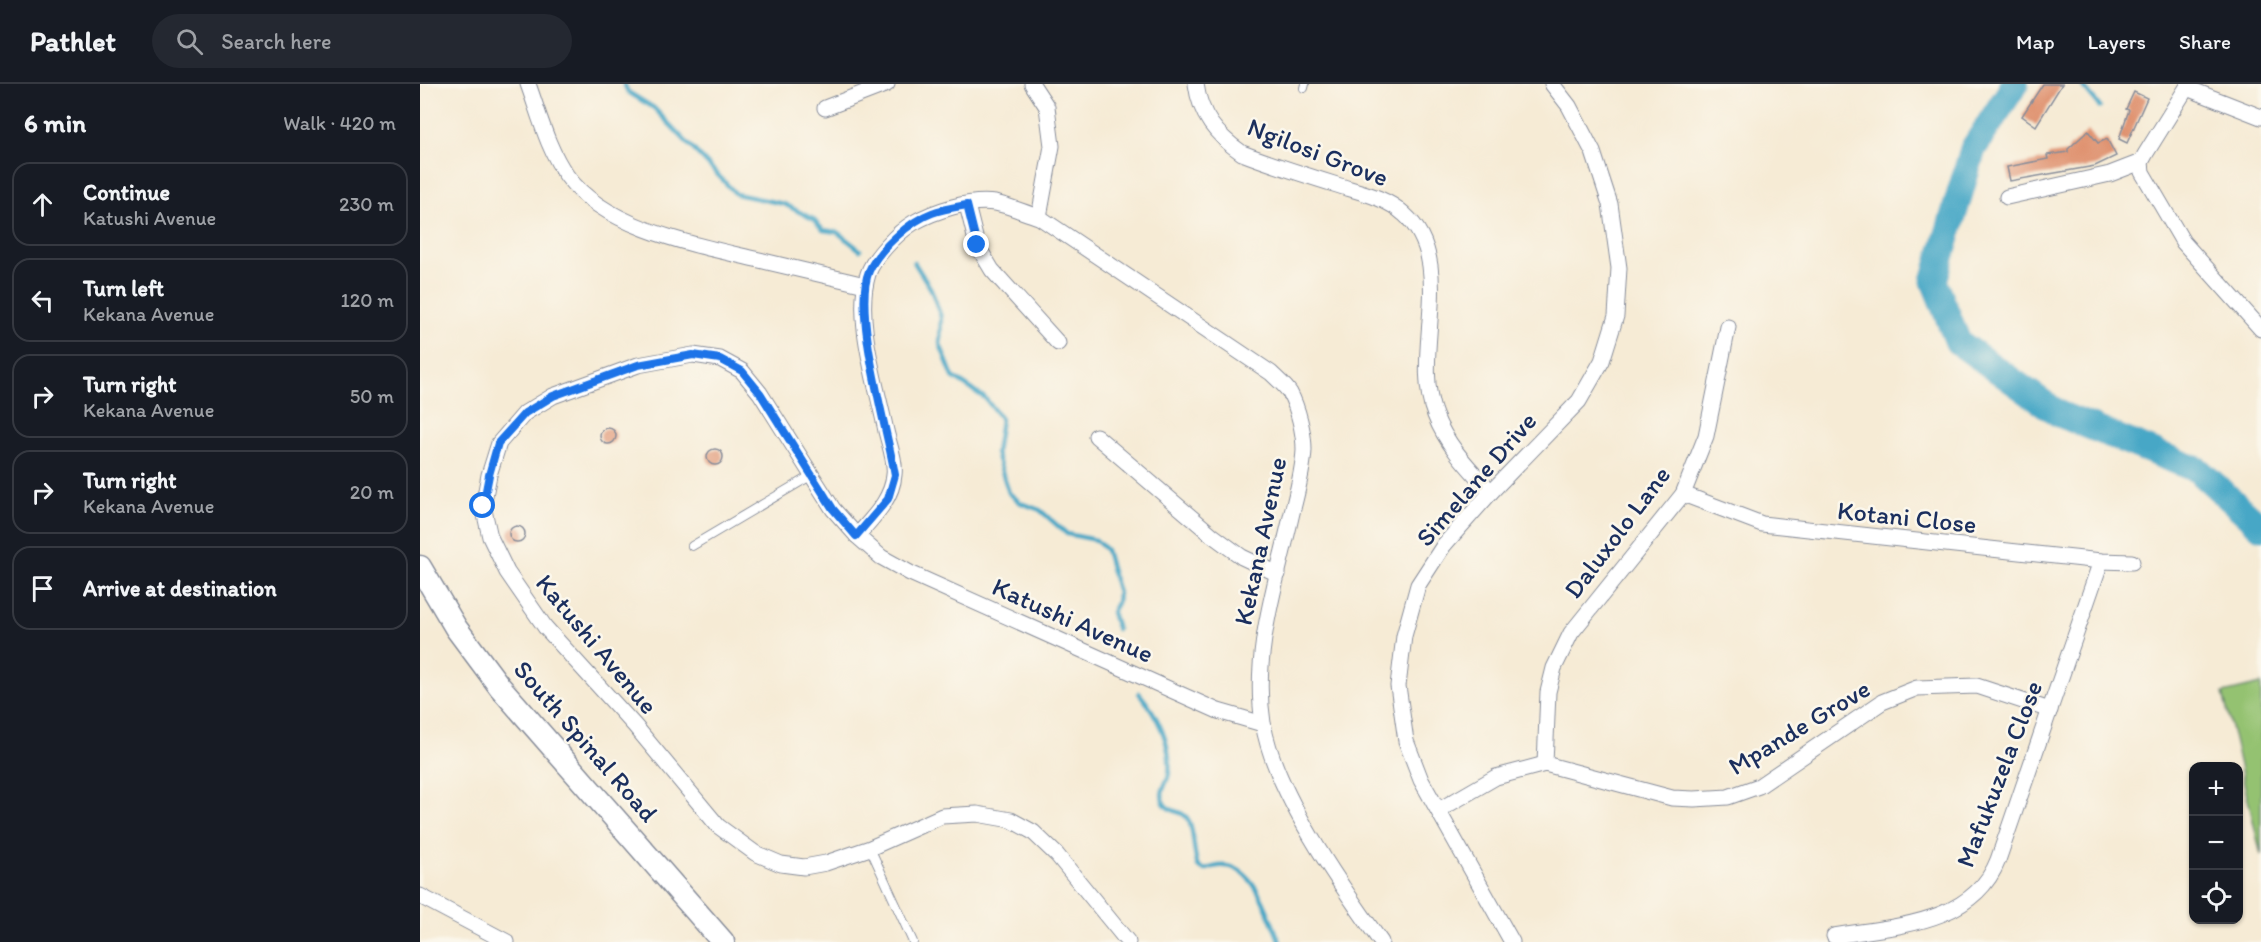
<!DOCTYPE html>
<meta charset="utf-8">
<style>
:root{--surface:#171b24;--page:#242831;--text:#f1f3f6;--muted:#9ea1a6;--line:#363941}
body{margin:0;font-family:Itim,sans-serif;background:var(--page);color:var(--text)}
.controls{position:absolute;right:18px;bottom:18px;display:grid;overflow:hidden;border-radius:12px;box-shadow:0 2px 4px #0004}
.controls button{width:54px;height:54px;display:grid;place-items:center;padding:0;border:0;border-bottom:2px solid var(--line);background:var(--surface);color:var(--text);font:30px sans-serif}
.stop{position:absolute;width:18px;height:18px;margin:-14px;border:4px solid #1a73e8;border-radius:50%;background:#fff}
.stop.end{background:#1a73e8;border-color:#fff;box-shadow:0 2px 6px #0008}
.list{margin:0;padding:0;list-style:none}
h2{display:flex;justify-content:space-between;align-items:center;height:78px;margin:0;padding:0 24px;font-size:26px}
h2 small{font-size:20px;font-weight:400;color:var(--muted)}
.list li{display:grid;grid-template-columns:39px 1fr auto;gap:18px;align-items:center;box-sizing:border-box;height:84px;margin:0 12px 12px;padding:0 12px;border:2px solid var(--line);border-radius:18px}
.list b{display:block;font-size:22px;white-space:nowrap}
.list p{margin:0;font-size:20px;white-space:nowrap;color:var(--muted)}
.list em{font-size:20px;font-style:normal;color:var(--muted)}
.icon{flex:none;width:33px;height:33px;fill:none;stroke:currentColor;stroke-width:2;stroke-linecap:round;stroke-linejoin:round}
.map{position:relative;flex:none;width:1841px;height:858px;overflow:hidden}
header{display:flex;align-items:center;gap:36px;box-sizing:border-box;height:84px;padding:0 30px;background:var(--surface);border-bottom:2px solid var(--line)}
header strong{font-size:28px}
nav{display:flex;gap:33px;margin-inline-start:auto;font-size:21px}
.search{width:420px;height:54px;background:var(--page);display:flex;align-items:center;gap:15px;box-sizing:border-box;padding:0 21px;border-radius:33px;color:var(--muted);font-size:22px}
main{display:flex}
aside{flex:1;background:var(--surface)}
.map>svg:first-child{display:block}
.green{fill:#94c271;stroke:#587868;stroke-width:1.5}
.lines{fill:none;stroke-linecap:round;stroke-linejoin:round}
.stream{stroke:#46a7c6;stroke-width:4.5}
.river{stroke:#46a7c6;stroke-width:27}
.building{fill:#df916e}
.lane-casing{stroke:#888d9a;stroke-width:10}
.street-casing{stroke:#888d9a;stroke-width:17}
.secondary-casing{stroke:#888d9a;stroke-width:25}
.lane{stroke:#fff;stroke-width:8}
.street{stroke:#fff;stroke-width:15}
.secondary{stroke:#fff;stroke-width:22}
.route{stroke:#1a73e8;stroke-width:8}
.labels{text-anchor:middle;stroke-width:5;stroke-linejoin:round;paint-order:stroke}
.street-label{font-size:26px;fill:#1b2f5e;stroke:#fbf7ec}
</style>
<header>
<strong>Pathlet</strong>
<div class="search"><svg class="icon" aria-label="search" viewBox="0 0 24 24"><circle cx="10" cy="10" r="6"/><path d="M15 15l6 6"/></svg>Search here</div>
<nav><a>Map</a><a>Layers</a><a>Share</a></nav>
</header>
<main>
<aside>
<h2>6 min<small>Walk · 420 m</small></h2>
<ul class="list">
<li><svg class="icon" aria-label="ahead" viewBox="0 0 24 24"><path d="M12 20V5M6 11l6-6 6 6"/></svg><div><b>Continue</b><p>Katushi Avenue</p></div><em>230 m</em></li>
<li><svg class="icon" aria-label="left" viewBox="0 0 24 24"><path d="M17 20v-9H6M10 6l-5 5 5 5"/></svg><div><b>Turn left</b><p>Kekana Avenue</p></div><em>120 m</em></li>
<li><svg class="icon" aria-label="right" viewBox="0 0 24 24"><path d="M7 20v-9h11M14 6l5 5-5 5"/></svg><div><b>Turn right</b><p>Kekana Avenue</p></div><em>50 m</em></li>
<li><svg class="icon" aria-label="right" viewBox="0 0 24 24"><path d="M7 20v-9h11M14 6l5 5-5 5"/></svg><div><b>Turn right</b><p>Kekana Avenue</p></div><em>20 m</em></li>
<li><svg class="icon" aria-label="arrive" viewBox="0 0 24 24"><path d="M6 21V4h12l-3 4 3 4H6"/></svg><div><b>Arrive at destination</b></div></li>
</ul>
</aside>
<div class="map">
<svg width="1841" height="858" viewBox="0 0 1841 858">
<rect width="100%" height="100%" fill="#fbf7ec"/>
<filter id="ink" filterUnits="userSpaceOnUse"><feTurbulence type="fractalNoise" baseFrequency=".0167" numOctaves="2"/><feDisplacementMap in="SourceGraphic" scale="12" xChannelSelector="R" yChannelSelector="G"/><feConvolveMatrix kernelMatrix="1 2 1 2 8 2 1 2 1" color-interpolation-filters="sRGB"/></filter>
<filter id="wash" filterUnits="userSpaceOnUse"><feTurbulence type="fractalNoise" baseFrequency=".008" numOctaves="4" result="noise"/><feDisplacementMap in="SourceGraphic" scale="24" xChannelSelector="R" yChannelSelector="G"/><feGaussianBlur stdDeviation="1.35" result="paint"/><feColorMatrix in="noise" values="0 0 0 0 0 0 0 0 0 0 0 0 0 0 0 0 0 1.4 0 .05"/><feComposite in="paint" operator="in"/></filter>
<g filter="url(#wash)">
<rect width="100%" height="100%" fill="#f6ebd5"/>
<!-- green -->
<polygon class="green" points="1841,600 1841,771 1803,609"/>
<g class="lines">
<!-- stream -->
<g class="stream">
<polyline points="204,0 208,8 234,24 316,110 364,120 393,135 403,146 417,148 440,166"/>
<polyline points="1661,0 1680,23"/>
<polyline points="494,178 511,205 521,233 520,260 533,293 565,314 581,335 576,369 589,409 601,419 620,426 647,450 676,456 686,466 698,509 697,519 692,528 697,545"/>
<path d="M719,609C737,630 752,660 749,689C748,699 738,707 744,719C748,729 764,725 769,737C774,747 773,769 778,782L785,786C831,765 846,826 860,858"/>
</g>
<!-- river -->
<polyline class="river" points="1595,0 1553,65 1514,197 1538,258 1639,330 1778,386 1841,443"/>
</g>
<g id="blocks">
<!-- building -->
<g class="building">
<polygon points="1623,0 1642,0 1616,42 1602,32"/>
<polygon points="1714,8 1727,14 1707,59 1699,55 1709,26 1706,25"/>
<polygon points="1668,47 1678,59 1687,55 1696,72 1675,82 1590,97 1587,83 1628,75 1627,71 1648,68 1648,65"/>
<circle cx="188" cy="352" r="8"/>
<circle cx="295" cy="373" r="8"/>
<circle cx="97" cy="450" r="8"/>
</g>
</g>
</g>
<g filter="url(#ink)">
<use href="#blocks" fill-opacity="0" stroke="#888d9a" stroke-width="1.5"/>
<g class="lines">
<!-- lane casing -->
<g class="lane-casing">
<g id="lane">
<polyline points="884,4 885,0"/>
<polyline points="272,462 392,391"/>
<polyline points="450,764 493,858"/>
</g>
</g>
<!-- street casing -->
<g class="street-casing">
<g id="street">
<path d="M108,0C119,30 128,66 147,92C185,144 275,161 335,175C372,184 408,192 445,201"/>
<polyline points="612,0 627,23 632,62 619,133"/>
<path d="M776,0C780,31 796,51 822,69C853,81 885,91 917,101C939,108 966,113 984,130C1039,179 990,270 1015,331C1027,362 1049,384 1071,408"/>
<polyline points="1769,0 1726,69 1721,78 1722,88 1763,158 1841,245"/>
<polyline points="1767,4 1841,33"/>
<polyline points="405,24 467,0"/>
<polyline points="1587,113 1690,90 1721,78"/>
<polyline points="547,121 557,161 572,186 638,259"/>
<polyline points="676,352 792,451 822,473 858,490"/>
<polyline points="1263,410 1342,440 1681,477 1712,478"/>
<path d="M437,452C452,434 472,416 474,391C476,378 469,360 466,347C457,301 434,235 448,190C453,174 478,148 493,139C514,127 550,115 575,119C590,122 605,129 619,133L851,289C857,295 866,302 870,309C878,324 884,349 884,366C883,388 876,412 871,433C856,500 832,570 843,639C854,707 921,802 961,858"/>
<polyline points="1125,680 1128,608 1134,584 1151,549 1263,410 1286,352 1308,243"/>
<polyline points="1019,726 1076,693 1125,680 1252,714 1274,715 1308,713 1339,702 1462,618 1497,604 1557,602 1630,626"/>
<polyline points="0,812 87,858"/>
<path d="M1414,852C1472,842 1553,841 1578,776L1681,477"/>
<polyline points="708,858 637,771 613,748 591,736 557,730 522,732 450,764 406,779 384,783 361,780 335,769 298,742 215,642 125,543 87,488 70,453 63,422 69,391 79,359 105,329 133,312 218,281 273,271 300,275 322,287 340,309 413,425 437,452 461,473 490,489 798,627 843,640"/>
<polyline points="1092,858 1001,696 986,657 978,602 984,552 998,501 1024,461 1071,408 1159,317 1182,277 1196,232 1199,184 1190,120 1173,68 1149,22 1132,0"/>
</g>
</g>
<!-- secondary casing -->
<g class="secondary-casing">
<polyline id="secondary" points="0,483 36,544 80,603 303,858"/>
</g>
<!-- lane -->
<use href="#lane" class="lane"/>
<!-- street -->
<use href="#street" class="street"/>
<!-- secondary -->
<use href="#secondary" class="secondary"/>
</g>
</g>
<g class="lines" filter="url(#ink)">
<!-- route -->
<path class="route" d="M63,422L69,391L78,359L105,329L133,312L218,281L273,271L300,275L322,287L340,309L413,425L436,452L468,415L475,391C467,344 432,227 449,187C458,166 490,137 512,129C523,125 536,123 547,121L557,161"/>
</g>
<g class="labels">
<!-- street labels -->
<g class="street-label">
<text transform="translate(898 68) rotate(21)" y="9">Ngilosi Grove</text>
<text transform="translate(1056 395) rotate(-49)" y="9">Simelane Drive</text>
<text transform="translate(1487 433) rotate(6)" y="9">Kotani Close</text>
<text transform="translate(1197 448) rotate(-53)" y="9">Daluxolo Lane</text>
<text transform="translate(840 457) rotate(-78)" y="9">Kekana Avenue</text>
<text transform="translate(653 536) rotate(24)" y="9">Katushi Avenue</text>
<text transform="translate(177 560) rotate(50)" y="9">Katushi Avenue</text>
<text transform="translate(1379 643) rotate(-31)" y="9">Mpande Grove</text>
<text transform="translate(166 657) rotate(49)" y="9">South Spinal Road</text>
<text transform="translate(1579 690) rotate(-69)" y="9">Mafukuzela Close</text>
</g>
</g>
</svg>
<div class="controls">
<button>+</button>
<button>−</button>
<button><svg class="icon" aria-label="locate" viewBox="0 0 24 24"><circle cx="12" cy="12" r="6"/><path d="M12 2v4M12 18v4M2 12h4M18 12h4"/></svg></button>
</div>
<div class="stop" style="left:63px;top:422px"></div>
<div class="stop end" style="left:557px;top:161px"></div>
</div>
</main>
